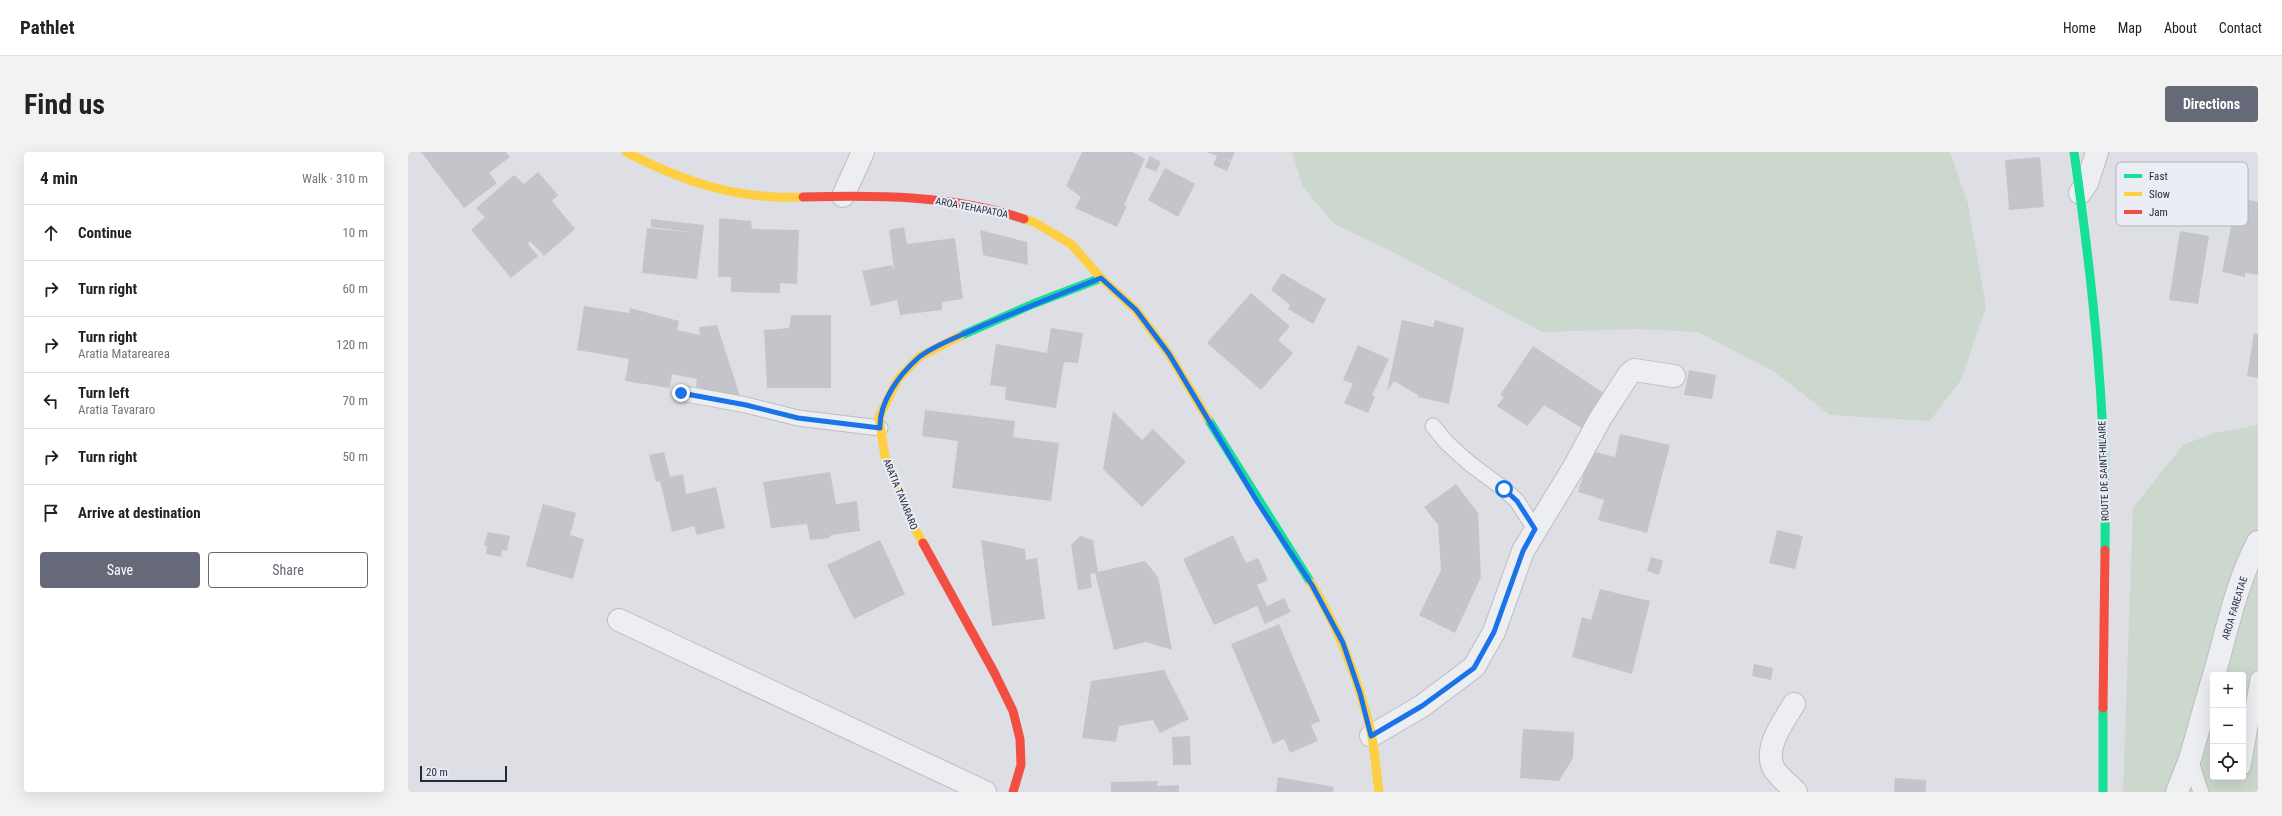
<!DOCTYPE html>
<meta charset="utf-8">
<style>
:root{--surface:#fff;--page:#f2f2f2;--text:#222;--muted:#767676;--line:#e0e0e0;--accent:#656978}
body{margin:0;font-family:"Roboto Condensed",sans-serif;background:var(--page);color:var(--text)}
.controls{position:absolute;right:12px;bottom:12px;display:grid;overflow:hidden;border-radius:4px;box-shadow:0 4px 16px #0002}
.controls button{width:36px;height:36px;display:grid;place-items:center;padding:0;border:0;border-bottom:1px solid var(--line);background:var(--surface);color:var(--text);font:20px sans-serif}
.scale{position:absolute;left:12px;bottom:10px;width:87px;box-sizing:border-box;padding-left:4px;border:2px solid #24293e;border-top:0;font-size:11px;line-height:14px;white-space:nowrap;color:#24293e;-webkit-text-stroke:3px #eaedf4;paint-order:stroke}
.stop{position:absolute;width:12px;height:12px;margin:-9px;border:3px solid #1a73e8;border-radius:50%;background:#fff}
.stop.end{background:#1a73e8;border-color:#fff;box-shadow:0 1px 4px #0008}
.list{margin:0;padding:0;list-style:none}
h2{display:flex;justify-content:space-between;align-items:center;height:52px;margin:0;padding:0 16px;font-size:17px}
h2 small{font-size:13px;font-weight:400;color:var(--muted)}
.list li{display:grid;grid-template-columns:26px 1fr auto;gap:12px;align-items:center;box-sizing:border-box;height:56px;padding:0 16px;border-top:1px solid var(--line)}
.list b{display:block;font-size:15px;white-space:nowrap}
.list p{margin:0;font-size:13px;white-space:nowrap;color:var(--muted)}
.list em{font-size:13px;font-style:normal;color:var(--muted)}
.actions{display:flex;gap:8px;padding:12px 16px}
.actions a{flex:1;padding:9px 0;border:1px solid var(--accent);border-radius:4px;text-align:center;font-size:14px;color:var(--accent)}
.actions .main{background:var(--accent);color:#fff}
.icon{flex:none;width:22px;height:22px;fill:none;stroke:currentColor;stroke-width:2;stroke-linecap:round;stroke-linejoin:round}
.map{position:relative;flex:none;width:1850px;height:640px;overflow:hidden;border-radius:4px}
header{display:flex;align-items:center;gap:24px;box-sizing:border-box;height:56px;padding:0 20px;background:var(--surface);border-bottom:1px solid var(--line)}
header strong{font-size:19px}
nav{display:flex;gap:22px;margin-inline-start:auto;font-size:14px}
.intro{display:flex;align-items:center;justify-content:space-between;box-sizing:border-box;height:96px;padding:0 24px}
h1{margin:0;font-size:28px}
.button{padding:10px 18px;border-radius:4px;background:var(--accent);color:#fff;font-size:14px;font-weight:700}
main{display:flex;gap:24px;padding:0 24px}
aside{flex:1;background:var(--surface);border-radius:4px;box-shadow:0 4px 16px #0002}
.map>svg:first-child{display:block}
.green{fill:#ccd7cd;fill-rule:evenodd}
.building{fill:#c4c5cb}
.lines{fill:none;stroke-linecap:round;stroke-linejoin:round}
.lane-casing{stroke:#bcbdc2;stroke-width:17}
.street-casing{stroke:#bcbdc2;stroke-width:24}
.lane{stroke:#edeef1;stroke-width:15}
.street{stroke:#edeef1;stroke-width:22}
.fast{stroke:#16e098;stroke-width:9}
.slow{stroke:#ffcf43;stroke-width:9}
.jam{stroke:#f24e42;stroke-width:9}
.route{stroke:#1a73e8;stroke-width:5}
.labels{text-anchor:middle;stroke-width:4;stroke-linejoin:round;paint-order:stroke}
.street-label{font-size:10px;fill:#24293e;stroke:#eaedf4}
.key{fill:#eaedf4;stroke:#afb2bd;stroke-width:1}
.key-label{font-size:11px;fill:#24293e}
</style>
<header>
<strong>Pathlet</strong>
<nav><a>Home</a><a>Map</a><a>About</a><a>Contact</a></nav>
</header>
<div class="intro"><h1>Find us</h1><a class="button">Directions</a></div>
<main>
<aside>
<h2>4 min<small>Walk · 310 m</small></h2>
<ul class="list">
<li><svg class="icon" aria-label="ahead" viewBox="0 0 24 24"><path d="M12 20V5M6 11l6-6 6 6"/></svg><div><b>Continue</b></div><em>10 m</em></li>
<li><svg class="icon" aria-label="right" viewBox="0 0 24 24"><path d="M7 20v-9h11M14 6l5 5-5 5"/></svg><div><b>Turn right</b></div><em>60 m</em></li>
<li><svg class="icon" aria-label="right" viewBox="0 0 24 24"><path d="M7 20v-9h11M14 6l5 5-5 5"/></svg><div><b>Turn right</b><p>Aratia Matarearea</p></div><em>120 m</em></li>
<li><svg class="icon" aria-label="left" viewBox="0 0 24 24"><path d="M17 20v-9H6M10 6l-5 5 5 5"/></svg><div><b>Turn left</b><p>Aratia Tavararo</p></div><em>70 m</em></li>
<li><svg class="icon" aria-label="right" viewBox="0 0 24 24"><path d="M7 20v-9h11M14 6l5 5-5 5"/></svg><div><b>Turn right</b></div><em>50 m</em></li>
<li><svg class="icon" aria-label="arrive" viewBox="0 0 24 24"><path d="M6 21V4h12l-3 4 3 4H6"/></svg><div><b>Arrive at destination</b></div></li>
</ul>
<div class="actions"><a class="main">Save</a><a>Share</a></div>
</aside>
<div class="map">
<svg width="1850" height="640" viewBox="0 0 1850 640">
<rect width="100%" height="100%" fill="#dedfe4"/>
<!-- green -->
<g class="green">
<polygon points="884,0 1542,0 1560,52 1578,155 1553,228 1522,269 1422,263 1365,219 1290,180 1229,177 1134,180 987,101 926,72 895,35"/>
<path d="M1850,273V640H1715L1725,356L1775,293L1806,281ZM1805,523H1835V625H1805Z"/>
</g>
<!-- building -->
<g class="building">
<polygon points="13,0 98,0 102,5 81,21 89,31 56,56"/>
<polygon points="674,0 724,0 737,7 716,53 719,54 709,75 667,56 673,45 658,34"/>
<polygon points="799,0 827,0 823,9 812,5 823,10 819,19 805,13 809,4"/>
<polygon points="742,4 753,10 748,20 737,15"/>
<polygon points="1632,5 1636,55 1601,58 1597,8"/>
<polygon points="757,16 787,32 770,65 740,48"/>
<polygon points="130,20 150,43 144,49 167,77 136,104 122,89 120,92 130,104 103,126 63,78 77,65 68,56 106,23 116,32"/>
<polygon points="1829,45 1850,50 1850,123 1837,121 1837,125 1814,120"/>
<polygon points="311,66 343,69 344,77 391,78 389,132 372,131 372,141 323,140 323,125 310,125"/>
<polygon points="243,67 296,73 289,127 234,121 239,76 289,81 243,75"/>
<polygon points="496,75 499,92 547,86 555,147 534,150 534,158 492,163 489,148 463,154 454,119 484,113 486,119 481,78"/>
<polygon points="572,78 619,90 620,113 575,103"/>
<polygon points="1772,79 1801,84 1790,152 1761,148"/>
<polygon points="874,121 918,147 905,172 880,157 882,153 863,138"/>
<polygon points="843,141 882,174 870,188 885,201 853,238 799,191"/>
<polygon points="176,154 221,161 222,156 271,169 269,178 292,183 291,175 309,173 333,247 288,235 289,227 264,222 262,236 217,229 221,207 169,198"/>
<polygon points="383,163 423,163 423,236 359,236 356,178 381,176"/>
<polygon points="994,168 1025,175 1027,168 1056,176 1041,252 1010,245 1010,243 986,229 979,239"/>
<polygon points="643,176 675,181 670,211 656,210 648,256 597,248 598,235 582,233 588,192 639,201"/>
<polygon points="1846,181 1850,182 1850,226 1839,224"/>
<polygon points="950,193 981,207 964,243 967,245 960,261 936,251 945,232 935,228"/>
<polygon points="1125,194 1197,242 1175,277 1136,253 1119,274 1089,254 1096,245 1092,243"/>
<polygon points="1281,218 1308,223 1304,247 1276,243"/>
<polygon points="517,258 607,269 605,285 651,291 643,349 544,336 550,289 514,284"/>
<polygon points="705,259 734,288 745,277 778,310 734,355 695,317"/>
<polygon points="1212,282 1262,293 1239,381 1190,368 1196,348 1170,340 1183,299 1207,305"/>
<polygon points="256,300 262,325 275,322 278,342 308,335 317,376 289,383 286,374 264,380 252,329 248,330 241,303"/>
<polygon points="422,320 428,352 449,349 452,379 423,383 422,386 402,388 399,372 363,376 355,330"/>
<polygon points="1048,332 1070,361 1073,425 1047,481 1011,463 1033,418 1030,373 1016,355"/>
<polygon points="135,352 168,361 162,383 176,387 165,427 118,414"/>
<polygon points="1369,378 1395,384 1387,417 1361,411"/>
<polygon points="80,380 102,384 99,399 94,398 93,405 78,402 79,394 76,393"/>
<polygon points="825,383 838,411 850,406 860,428 849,433 859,454 876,446 883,460 857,472 849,454 806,473 775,407"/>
<polygon points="672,384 685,388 690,420 737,409 750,425 764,498 738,490 706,498 687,421 682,422 684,436 670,438 663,393"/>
<polygon points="472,388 497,442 446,467 419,413"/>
<polygon points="573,388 617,397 618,408 629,406 637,467 584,474"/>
<polygon points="1243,405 1255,409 1251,423 1239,419"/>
<polygon points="1192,437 1242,449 1224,522 1164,505 1174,465 1183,468"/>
<polygon points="871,472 912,569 903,573 910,589 882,601 876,587 865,592 823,492"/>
<polygon points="1346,512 1365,516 1363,528 1344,524"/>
<polygon points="756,518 781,567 752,581 745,568 711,574 708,590 674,586 683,529"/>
<polygon points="1115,577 1166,580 1165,606 1151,629 1112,626"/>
<polygon points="782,584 783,613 765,613 764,585"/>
<polygon points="870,625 926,635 925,640 868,640"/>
<polygon points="1487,626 1518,628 1518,640 1486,640"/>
<polygon points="750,629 749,634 771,633 771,640 703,640 703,630"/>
</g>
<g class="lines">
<!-- lane casing -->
<g class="lane-casing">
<g id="lane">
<polyline points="273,241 338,253 390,266 472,276"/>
<polyline points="1025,274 1038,290 1061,311 1096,337 1109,349 1127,377"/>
<polyline points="1782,607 1793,640"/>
<polyline points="1835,615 1850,527"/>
</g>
</g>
<!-- street casing -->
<g class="street-casing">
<g id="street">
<polyline points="1672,41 1679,31 1689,0"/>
<polyline points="435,44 455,0"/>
<polyline points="211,468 577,640"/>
<path d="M1806,523C1819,479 1828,431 1850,390"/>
<path d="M1386,552C1376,569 1356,594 1365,615C1369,624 1382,633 1388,640"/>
<polyline points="963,584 1014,554 1066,515 1086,480 1115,399 1166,315 1192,267 1221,222 1226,218 1266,224"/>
<polyline points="1769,640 1782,607 1805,526"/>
</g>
</g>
<!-- lane -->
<use href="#lane" class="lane"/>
<!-- street -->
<use href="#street" class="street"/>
<!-- fast -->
<g class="fast">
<path d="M1666,0C1685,132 1699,264 1697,398"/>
<polyline points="552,184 625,152 693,126"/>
<polyline points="800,267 903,431"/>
<polyline points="1695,556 1695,640"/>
</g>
<!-- slow -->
<g class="slow">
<path d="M218,0C276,30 329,48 395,45"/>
<polyline points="616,67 626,70 663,92 693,126 728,158 761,202 800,267"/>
<polyline points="515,391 503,370 477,305 471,265 490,227 511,205 552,184"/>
<path d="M903,431C931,476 950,527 963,580C967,599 968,620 971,640"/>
</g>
<!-- jam -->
<g class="jam">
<path d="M395,45C468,43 546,43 616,67"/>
<polyline points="515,391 586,520 605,559 612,587 613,613 605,640"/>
<polyline points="1695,556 1697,398"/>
</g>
</g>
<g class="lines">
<!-- route -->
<path class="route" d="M273,241L338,253L390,266L472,276C471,250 491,223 510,206C524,194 552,184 569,176C610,159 652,142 693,126L728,158L761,202L850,351L904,433L935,491L952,541L963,584L1014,554L1066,516L1086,480L1115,399L1127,377L1109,349L1096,337"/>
</g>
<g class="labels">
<!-- street labels -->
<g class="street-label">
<text transform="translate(564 55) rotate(11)" y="4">AROA TEHAPATOA</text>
<text transform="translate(1695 319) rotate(-92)" y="4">ROUTE DE SAINT-HILAIRE</text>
<text transform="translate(493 342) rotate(68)" y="4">ARATIA TAVARARO</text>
<text transform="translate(1826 456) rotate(-73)" y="4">AROA FAREATAE</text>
</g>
</g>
<!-- legend -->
<rect x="1708" y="10" width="132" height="64" rx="6" class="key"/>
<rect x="1716" y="22" width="18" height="4" fill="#16e098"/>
<rect x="1716" y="40" width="18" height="4" fill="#ffcf43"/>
<rect x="1716" y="58" width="18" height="4" fill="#f24e42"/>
<g class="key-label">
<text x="1741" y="28">Fast</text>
<text x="1741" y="46">Slow</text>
<text x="1741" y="64">Jam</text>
</g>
</svg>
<div class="controls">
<button>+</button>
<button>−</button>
<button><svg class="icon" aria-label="locate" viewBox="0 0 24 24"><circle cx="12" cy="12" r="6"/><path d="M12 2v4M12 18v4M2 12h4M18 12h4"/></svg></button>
</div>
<div class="scale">20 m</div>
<div class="stop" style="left:1096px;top:337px"></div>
<div class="stop end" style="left:273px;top:241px"></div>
</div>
</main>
